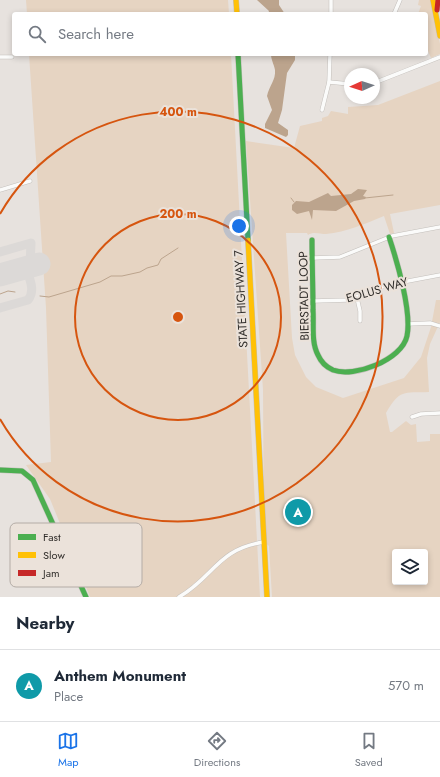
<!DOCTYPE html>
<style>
:root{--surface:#fff;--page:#f2f2f3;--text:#1f2937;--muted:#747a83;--line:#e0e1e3;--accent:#1a73e8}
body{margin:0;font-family:Jost,sans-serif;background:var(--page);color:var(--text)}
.controls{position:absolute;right:12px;bottom:12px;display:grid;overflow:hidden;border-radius:4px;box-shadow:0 2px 6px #0003}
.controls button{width:36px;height:36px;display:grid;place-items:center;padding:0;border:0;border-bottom:1px solid var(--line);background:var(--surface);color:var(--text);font:20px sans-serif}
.compass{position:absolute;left:344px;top:68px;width:36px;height:36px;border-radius:50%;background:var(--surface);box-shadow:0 2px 6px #0003;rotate:267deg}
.you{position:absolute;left:239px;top:226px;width:14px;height:14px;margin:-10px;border:3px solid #fff;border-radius:50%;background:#1a73e8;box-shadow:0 0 0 6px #1a73e833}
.badge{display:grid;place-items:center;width:26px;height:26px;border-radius:50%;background:var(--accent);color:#fff;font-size:13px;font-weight:700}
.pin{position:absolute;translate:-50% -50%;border:2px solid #fff;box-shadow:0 1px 4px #0006}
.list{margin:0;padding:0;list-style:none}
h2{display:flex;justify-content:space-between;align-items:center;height:52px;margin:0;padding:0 16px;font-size:17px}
h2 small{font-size:13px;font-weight:400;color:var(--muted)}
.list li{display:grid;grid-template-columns:26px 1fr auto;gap:12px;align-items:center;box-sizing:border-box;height:72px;padding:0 16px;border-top:1px solid var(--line)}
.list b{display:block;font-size:15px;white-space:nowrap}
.list p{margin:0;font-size:13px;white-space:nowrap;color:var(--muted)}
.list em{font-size:13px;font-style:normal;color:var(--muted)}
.icon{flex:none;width:22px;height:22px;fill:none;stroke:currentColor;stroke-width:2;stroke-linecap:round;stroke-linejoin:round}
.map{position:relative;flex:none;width:440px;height:597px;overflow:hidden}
.search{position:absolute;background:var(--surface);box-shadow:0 2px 6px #0003;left:12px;right:12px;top:12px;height:44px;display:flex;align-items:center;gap:10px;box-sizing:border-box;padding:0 14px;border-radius:4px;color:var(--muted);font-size:15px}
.sheet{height:124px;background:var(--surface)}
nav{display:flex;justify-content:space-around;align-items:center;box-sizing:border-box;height:56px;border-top:1px solid var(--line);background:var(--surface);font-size:11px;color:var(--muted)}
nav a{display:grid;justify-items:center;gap:2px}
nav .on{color:var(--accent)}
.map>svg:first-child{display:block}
.green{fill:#e6d4c2;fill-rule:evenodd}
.water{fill:#bca48d}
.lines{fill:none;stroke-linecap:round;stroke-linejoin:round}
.stream{stroke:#bca48d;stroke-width:1}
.taxiway{stroke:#dcd9d7;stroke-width:9}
.runway{stroke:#dcd9d7;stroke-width:23}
.street-casing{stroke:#c3bfbb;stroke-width:4.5}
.fast-casing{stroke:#c3bfbb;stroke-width:6}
.slow-casing{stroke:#c3bfbb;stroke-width:6}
.jam-casing{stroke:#c3bfbb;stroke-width:6}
.street{stroke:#fbfbfa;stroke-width:3.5}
.fast{stroke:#4caf50;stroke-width:5}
.slow{stroke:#ffc107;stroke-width:5}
.jam{stroke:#c62828;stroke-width:5}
.ring{fill:none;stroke:#d6550f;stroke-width:2}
.labels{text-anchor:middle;stroke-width:4;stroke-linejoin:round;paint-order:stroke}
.street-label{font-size:12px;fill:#322f2c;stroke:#ebe2da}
.key{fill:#ebe2da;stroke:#b4aca6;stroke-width:1}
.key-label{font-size:11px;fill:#322f2c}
.centre{fill:#d6550f;stroke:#ebe2da;stroke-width:2}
.ring-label{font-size:12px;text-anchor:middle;font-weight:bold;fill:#d6550f;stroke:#ebe2da;stroke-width:4;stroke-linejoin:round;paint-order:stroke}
</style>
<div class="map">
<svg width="440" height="597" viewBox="0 0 440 597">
<rect width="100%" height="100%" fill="#e7e2de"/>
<!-- green -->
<g class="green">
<polygon points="26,0 228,0 229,14 27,14"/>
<polygon points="419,0 432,0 440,44 440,54 431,58 426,46 426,14 418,14 421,6 418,5"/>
<polygon points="29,54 231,54 260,597 90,597 50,499 26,465 51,462 46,308"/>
<path d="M440,81V205L390,214L394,233L390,234L384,216C364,224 347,232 326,234C320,234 313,231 308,235L307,233H286L292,338L295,355L306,377L316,387L343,398L404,378L421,357L431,327L436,300H440V322L430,344L427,358L429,392C403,393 400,389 386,413L390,432H392L406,421L411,425L416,424L417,442L430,441V434H440V597H272L269,546L264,542L263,390L246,141L294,148L300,126L322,121V118L328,116L331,111L348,114V107L378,105ZM395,552H425V582H395Z"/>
</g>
<!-- water -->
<g class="water">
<polygon points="257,0 279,0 279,5 285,14 268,14 269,11"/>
<path d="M271,54H295V60L287,73L282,110L278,123L288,130V135L286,137L265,128V124L272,110L267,96C269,86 276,80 275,70C274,64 271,60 271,54Z"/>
<polygon points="358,189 367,190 363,196 366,197 365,199 354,201 336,211 313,210 312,220 309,211 297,214 292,210 292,205 296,201 309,202 328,193 331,196 351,194"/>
</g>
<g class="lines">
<!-- stream -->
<g class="stream">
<polyline points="291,198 294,202"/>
<polyline points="365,198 393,195"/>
<polyline points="0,294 8,291 15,292"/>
<polyline points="40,296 49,297 100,282 111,276 122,276 140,272 147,268 158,265 161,259 178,248"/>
</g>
<!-- taxiway -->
<g class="taxiway">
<polyline points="0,252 31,243 30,266"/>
<path d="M0,308L28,300C36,290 29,278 26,268"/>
</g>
<!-- runway -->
<polyline class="runway" points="0,275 39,264"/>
<!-- street casing -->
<g class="street-casing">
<g id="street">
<polyline points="331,14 331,0"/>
<polyline points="394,14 400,0"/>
<polyline points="0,57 12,57"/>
<polyline points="329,82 350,84"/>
<polyline points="374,83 440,57"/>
<polyline points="322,110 329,82 330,54"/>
<polyline points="0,190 30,181"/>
<polyline points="313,258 340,257 392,236 440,227"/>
<polyline points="357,298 360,311 360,321"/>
<polyline points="314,301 348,300 387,285 440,275"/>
<polyline points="408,324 430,323 440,326"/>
<polyline points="412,417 421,414 440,413"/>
<path d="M179,597C214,577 217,549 264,542"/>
</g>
</g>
<!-- fast casing -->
<g class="fast-casing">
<g id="fast">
<polyline points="238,54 248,240"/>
<path d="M312,240C312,263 313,287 313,310C314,325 311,342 318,355C321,362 326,367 333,370C354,378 402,360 407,336C412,312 397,261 389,237"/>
<polyline points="0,470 22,471 33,480 86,597"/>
</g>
</g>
<!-- slow casing -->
<g class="slow-casing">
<g id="slow">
<polyline points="236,0 237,14"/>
<polyline points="433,0 440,36"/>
<polyline points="248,240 267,597"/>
</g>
</g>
<!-- jam casing -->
<g class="jam-casing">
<polyline id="jam" points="437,10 438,0"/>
</g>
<!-- street -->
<use href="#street" class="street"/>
<!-- fast -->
<use href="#fast" class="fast"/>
<!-- slow -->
<use href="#slow" class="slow"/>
<!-- jam -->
<use href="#jam" class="jam"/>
</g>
<!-- distance rings -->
<g class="ring">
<circle cx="178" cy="317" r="103"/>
<path d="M0 214A205 205 0 1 1 0 419"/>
</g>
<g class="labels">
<!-- street labels -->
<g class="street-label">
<text transform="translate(377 290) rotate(-16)" y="4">EOLUS WAY</text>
<text transform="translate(304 296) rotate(-91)" y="4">BIERSTADT LOOP</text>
<text transform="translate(241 299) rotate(-93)" y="4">STATE HIGHWAY 7</text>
</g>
</g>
<!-- legend -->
<rect x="10" y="523" width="132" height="64" rx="6" class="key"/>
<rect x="18" y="534" width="18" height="6" fill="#4caf50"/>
<rect x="18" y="552" width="18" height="6" fill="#ffc107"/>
<rect x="18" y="570" width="18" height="6" fill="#c62828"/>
<g class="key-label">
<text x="43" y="541">Fast</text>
<text x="43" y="559">Slow</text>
<text x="43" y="577">Jam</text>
</g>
<circle cx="178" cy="317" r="6" class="centre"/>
<g class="ring-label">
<text x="178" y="116">400 m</text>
<text x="178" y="218">200 m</text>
</g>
</svg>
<div class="controls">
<button><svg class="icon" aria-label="layers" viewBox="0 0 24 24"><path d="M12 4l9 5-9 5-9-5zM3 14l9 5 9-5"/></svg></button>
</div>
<svg class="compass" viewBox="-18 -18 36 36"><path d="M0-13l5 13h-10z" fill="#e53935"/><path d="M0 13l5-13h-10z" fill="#747a83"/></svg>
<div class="you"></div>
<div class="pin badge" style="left:298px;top:512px;background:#0f9aa8">A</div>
<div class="search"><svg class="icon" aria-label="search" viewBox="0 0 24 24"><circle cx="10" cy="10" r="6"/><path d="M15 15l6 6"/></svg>Search here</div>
</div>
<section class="sheet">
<h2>Nearby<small></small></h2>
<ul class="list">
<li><span class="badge" style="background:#0f9aa8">A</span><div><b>Anthem Monument</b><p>Place</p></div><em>570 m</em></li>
</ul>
</section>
<nav>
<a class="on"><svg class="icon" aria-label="map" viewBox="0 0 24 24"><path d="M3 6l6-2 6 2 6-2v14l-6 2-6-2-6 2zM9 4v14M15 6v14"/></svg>Map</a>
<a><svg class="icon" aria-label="directions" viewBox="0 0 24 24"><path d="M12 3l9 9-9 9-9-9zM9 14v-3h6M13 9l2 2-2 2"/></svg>Directions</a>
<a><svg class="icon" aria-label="saved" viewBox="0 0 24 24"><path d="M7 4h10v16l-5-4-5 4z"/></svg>Saved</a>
</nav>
